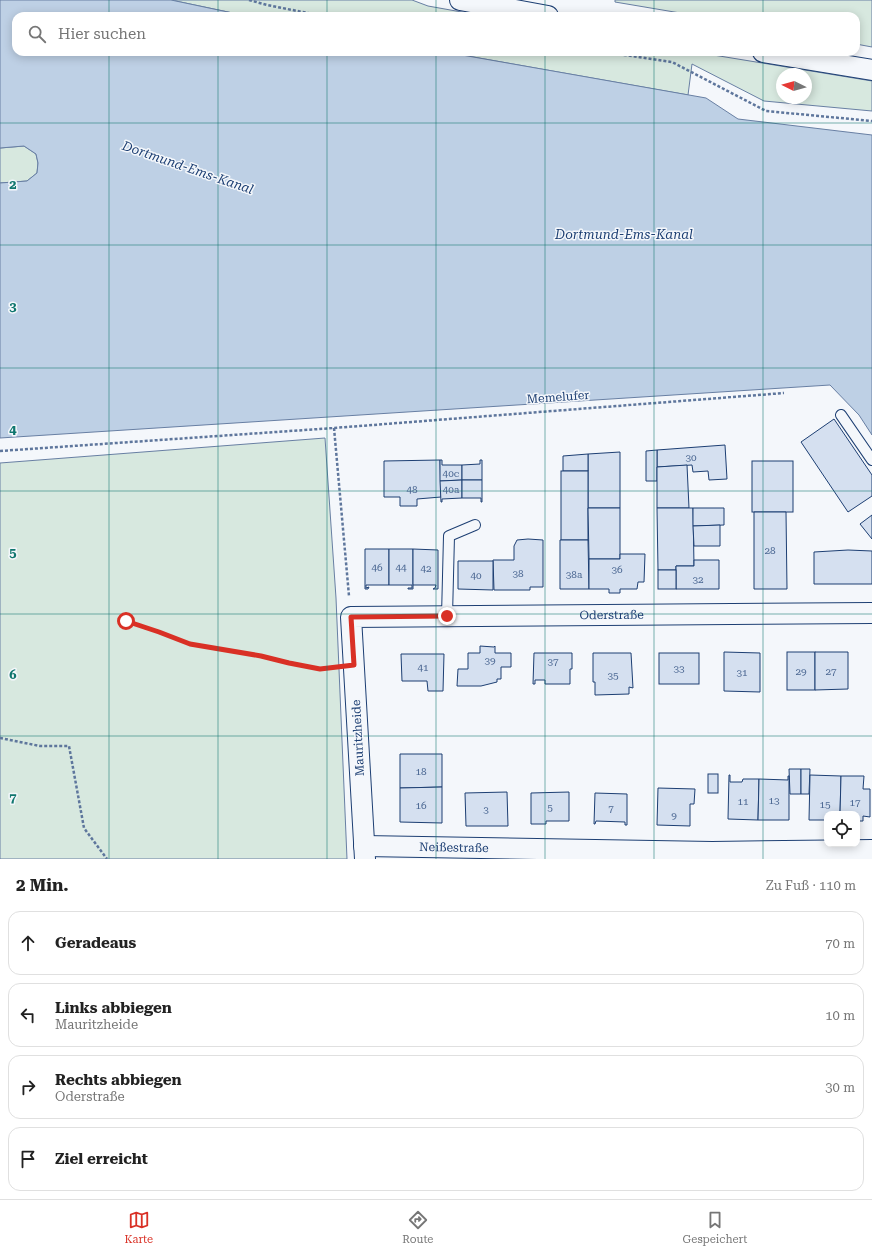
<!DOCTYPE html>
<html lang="de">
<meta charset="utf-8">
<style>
:root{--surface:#fff;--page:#f2f2f2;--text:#222;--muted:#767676;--line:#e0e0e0;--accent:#d93025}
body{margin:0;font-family:"Roboto Serif",serif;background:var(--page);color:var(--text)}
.controls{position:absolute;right:12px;bottom:12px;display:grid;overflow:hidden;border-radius:8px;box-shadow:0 2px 10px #0003}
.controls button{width:36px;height:36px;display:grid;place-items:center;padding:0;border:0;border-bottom:1px solid var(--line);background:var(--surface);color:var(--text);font:20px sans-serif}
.compass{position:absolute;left:776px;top:68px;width:36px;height:36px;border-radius:50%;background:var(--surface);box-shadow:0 2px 10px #0003;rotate:275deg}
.stop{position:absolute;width:12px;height:12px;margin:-9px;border:3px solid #d93025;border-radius:50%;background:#fff}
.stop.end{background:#d93025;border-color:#fff;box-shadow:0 1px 4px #0008}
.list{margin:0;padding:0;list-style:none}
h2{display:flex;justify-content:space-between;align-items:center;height:52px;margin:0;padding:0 16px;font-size:17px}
h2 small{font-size:13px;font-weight:400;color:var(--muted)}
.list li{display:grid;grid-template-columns:26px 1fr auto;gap:12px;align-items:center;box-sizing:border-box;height:64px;margin:0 8px 8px;padding:0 8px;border:1px solid var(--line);border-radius:12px}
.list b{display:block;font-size:15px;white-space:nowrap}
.list p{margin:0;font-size:13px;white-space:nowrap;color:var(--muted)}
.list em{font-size:13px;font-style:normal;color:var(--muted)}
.icon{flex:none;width:22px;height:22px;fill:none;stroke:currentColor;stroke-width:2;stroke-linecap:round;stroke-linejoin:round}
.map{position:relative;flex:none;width:872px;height:859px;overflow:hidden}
.search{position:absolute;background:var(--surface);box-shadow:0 2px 10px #0003;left:12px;right:12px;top:12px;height:44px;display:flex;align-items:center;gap:10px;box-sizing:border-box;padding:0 14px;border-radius:12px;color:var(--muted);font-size:15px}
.sheet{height:340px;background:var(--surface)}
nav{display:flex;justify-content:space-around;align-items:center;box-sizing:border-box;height:56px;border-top:1px solid var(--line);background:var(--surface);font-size:11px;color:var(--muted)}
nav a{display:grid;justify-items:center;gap:2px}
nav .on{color:var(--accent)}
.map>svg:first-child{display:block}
.green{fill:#d7e8df;stroke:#687fa3;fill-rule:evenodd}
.water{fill:#bed0e5;stroke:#687fa3}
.building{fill:#d5e0f0;stroke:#1d3f73}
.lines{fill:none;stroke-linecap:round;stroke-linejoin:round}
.lane-casing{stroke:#1d3f73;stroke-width:12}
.street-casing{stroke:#1d3f73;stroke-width:22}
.path{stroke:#5e769c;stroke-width:2.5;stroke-dasharray:3 2;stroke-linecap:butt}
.lane{stroke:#f4f7fb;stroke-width:10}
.street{stroke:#f4f7fb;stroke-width:20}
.route{stroke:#d93025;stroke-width:5}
.grid{fill:none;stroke:#0f766e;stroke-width:1;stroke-opacity:0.55}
.labels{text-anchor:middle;stroke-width:3;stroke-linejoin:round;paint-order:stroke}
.number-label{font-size:10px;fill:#4b6792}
.street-label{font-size:12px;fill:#1d3f73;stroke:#f4f7fb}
.water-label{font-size:13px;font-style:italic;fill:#1d3f73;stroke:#f4f7fb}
.grid-label{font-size:13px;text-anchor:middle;font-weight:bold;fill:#0f766e;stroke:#f4f7fb;stroke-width:3;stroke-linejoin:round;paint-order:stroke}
</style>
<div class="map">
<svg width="872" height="859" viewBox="0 0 872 859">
<rect width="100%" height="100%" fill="#f4f7fb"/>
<!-- green -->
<g class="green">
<polygon points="171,0 412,0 428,6 484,16 247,16"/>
<polygon points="615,0 872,0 872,47 856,44 856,16 698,16 615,2"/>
<path d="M445,52H695L872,81V111L764,101L692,64L688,95ZM782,74H806V98H782Z"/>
<polygon points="24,146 36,154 38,163 37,173 27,181 0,183 0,148"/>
<polygon points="325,438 336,598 347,859 0,859 0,463"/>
</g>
<!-- water -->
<polygon class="water" points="0,0 171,0 247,16 16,16 16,52 445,52 706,98 738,119 872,135 872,435 859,415 830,385 0,438 0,183 27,181 37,173 38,163 36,154 24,146 0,148"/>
<!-- building -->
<g class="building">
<polygon points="834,419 872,475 872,496 848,512 801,442"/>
<polygon points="725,445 727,479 709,480 708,471 693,472 692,465 657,467 657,450"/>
<polygon points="657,450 657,481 646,481 646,451"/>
<polygon points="620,452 620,508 588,508 588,454"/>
<polygon points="588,454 588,471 563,471 563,456"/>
<polygon points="440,460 441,497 417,499 417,506 400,506 400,497 384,497 384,461"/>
<polygon points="440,460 442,460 442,465 462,465 462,480 440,481"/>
<polygon points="480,460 482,460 482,480 462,480 462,465 480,464"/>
<rect x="752" y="461" width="41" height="51"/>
<polygon points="687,465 689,508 657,508 657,467"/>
<rect x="561" y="471" width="27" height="69"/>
<polygon points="462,480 462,498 442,499 442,502 441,502 440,481"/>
<polygon points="462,480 482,480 482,502 481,502 481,498 462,498"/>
<polygon points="588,508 620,508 620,559 589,559"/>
<polygon points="657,508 693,508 694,566 676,566 676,570 658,570"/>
<polygon points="693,508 724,508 724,525 693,526"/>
<polygon points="754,512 786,512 787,589 754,589"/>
<polygon points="872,515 872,539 860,524"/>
<polygon points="720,525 720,546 694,546 693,526"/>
<polygon points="528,539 543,540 543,587 530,587 530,590 494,590 493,560 514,560 514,546 517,540"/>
<polygon points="560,540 588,540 589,589 560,589"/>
<polygon points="365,549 389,549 389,585 366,585 366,588 369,587 368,589 365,589"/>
<polygon points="389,549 413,549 413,589 408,589 408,588 412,588 412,585 389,585"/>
<polygon points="413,549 438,550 438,589 433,589 435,588 436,585 413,585"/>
<polygon points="848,550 872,551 872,584 814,584 814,552"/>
<polygon points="620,554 645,554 644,582 638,582 637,589 620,589 620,593 609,593 609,589 589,589 589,559 620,559"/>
<polygon points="694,560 719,560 719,589 676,589 676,566 694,566"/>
<polygon points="458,561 493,561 493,590 458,589"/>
<rect x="658" y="570" width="18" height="19"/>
<polygon points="480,646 494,647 495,646 495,653 511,653 511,667 501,667 501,679 497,679 497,682 481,686 457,686 458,669 468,669 468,653 480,653"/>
<polygon points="724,652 760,653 760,692 724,691"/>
<rect x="787" y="652" width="28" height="38"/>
<polygon points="815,652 848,652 848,689 815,690"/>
<polygon points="534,653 572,653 572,669 570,669 570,684 545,684 545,680 535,680 535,684 533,684"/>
<polygon points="593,653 631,653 633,688 629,687 629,694 595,695 595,682 593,682"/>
<rect x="659" y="653" width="40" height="31"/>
<polygon points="401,654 444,654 443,691 428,691 427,681 402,681"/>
<polygon points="400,754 442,754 442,787 400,788"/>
<polygon points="789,769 801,769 801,794 790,794"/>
<polygon points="801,769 810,769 809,794 801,794"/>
<rect x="708" y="774" width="10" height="19"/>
<polygon points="729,775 730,775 730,782 742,782 743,779 759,779 758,820 728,819"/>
<polygon points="810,775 841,776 840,814 827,814 827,820 809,820"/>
<polygon points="788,776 789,776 789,820 758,820 759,779 788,780"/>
<polygon points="841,776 864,776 863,789 870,789 870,817 863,816 863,821 857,821 857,814 840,814"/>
<polygon points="442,787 442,823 400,822 400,788"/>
<polygon points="658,788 695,789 694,804 690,804 690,826 657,825"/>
<polygon points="507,792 508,826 466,826 465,793"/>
<polygon points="569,792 569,821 546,821 546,824 531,824 531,793"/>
<polygon points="595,793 627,794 627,825 625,825 625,822 596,821 595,824 594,824"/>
</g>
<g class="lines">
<!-- lane casing -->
<g class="lane-casing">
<g id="lane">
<polyline points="841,415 872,460"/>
<polyline points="447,616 449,536 475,525"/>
</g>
</g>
<!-- street casing -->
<g class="street-casing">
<g id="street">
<polyline points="460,0 548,16"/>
<polyline points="763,52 872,70"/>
<path id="s1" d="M364,846L712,852L872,850"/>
<path id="s2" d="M365,859L351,617L872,613"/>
</g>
</g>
<!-- path -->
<g class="path">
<polyline points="249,0 267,5 323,16"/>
<polyline points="604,52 672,62 766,111 872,121"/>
<polyline points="334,428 349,596"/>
<polyline points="0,451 334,428 784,393"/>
<polyline points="126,621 159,632 190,644 261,656 320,669 334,668"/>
<polyline points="0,738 40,746 69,746 84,828 107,859"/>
</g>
<!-- lane -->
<use href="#lane" class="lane"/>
<!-- street -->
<use href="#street" class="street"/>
</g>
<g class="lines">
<!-- route -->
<polyline class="route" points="126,621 159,632 190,644 261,656 289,663 320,669 354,665 351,617 447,616"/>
</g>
<!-- grid -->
<path class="grid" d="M109,0V16M218,0V16M327,0V16M436,0V16M545,0V16M654,0V16M763,0V16M109,52V859M218,52V859M327,52V859M436,52V859M545,52V859M654,52V859M763,52V859M0,123H872M0,245H872M0,368H872M0,491H872M0,614H872M0,736H872"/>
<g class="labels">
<!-- number labels -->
<g class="number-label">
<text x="691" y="461">30</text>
<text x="451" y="477">40c</text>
<text x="412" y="493">48</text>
<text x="451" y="493">40a</text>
<text x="770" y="554">28</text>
<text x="377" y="571">46</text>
<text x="401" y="571">44</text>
<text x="426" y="572">42</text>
<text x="617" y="573">36</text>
<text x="518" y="577">38</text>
<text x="574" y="578">38a</text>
<text x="476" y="579">40</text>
<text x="698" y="583">32</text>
<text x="490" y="664">39</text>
<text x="553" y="665">37</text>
<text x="423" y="671">41</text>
<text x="679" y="672">33</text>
<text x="801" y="675">29</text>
<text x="831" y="675">27</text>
<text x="742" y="676">31</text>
<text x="613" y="679">35</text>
<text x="421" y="775">18</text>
<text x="774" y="804">13</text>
<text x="743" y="805">11</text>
<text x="855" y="806">17</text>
<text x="825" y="808">15</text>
<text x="421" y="809">16</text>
<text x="550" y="811">5</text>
<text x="611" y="812">7</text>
<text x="486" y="813">3</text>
<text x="674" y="819">9</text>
</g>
<!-- street labels -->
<g class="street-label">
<text transform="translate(558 397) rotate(-4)" y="4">Memelufer</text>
<text dy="4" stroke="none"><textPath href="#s2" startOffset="503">Oderstraße</textPath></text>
<text transform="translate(358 738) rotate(-93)" y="4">Mauritzheide</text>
<text dy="4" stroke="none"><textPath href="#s1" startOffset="90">Neißestraße</textPath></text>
</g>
<!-- water labels -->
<g class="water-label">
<text transform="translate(188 167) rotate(19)" y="5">Dortmund-Ems-Kanal</text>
<text x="624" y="239">Dortmund-Ems-Kanal</text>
</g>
</g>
<g class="grid-label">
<text x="13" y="189">2</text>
<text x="13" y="311">3</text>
<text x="13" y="434">4</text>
<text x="13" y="557">5</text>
<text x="13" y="679">6</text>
<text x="13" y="802">7</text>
</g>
</svg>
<div class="controls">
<button><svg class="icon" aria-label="locate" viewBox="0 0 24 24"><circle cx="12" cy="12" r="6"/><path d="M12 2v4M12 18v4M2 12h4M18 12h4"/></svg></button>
</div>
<svg class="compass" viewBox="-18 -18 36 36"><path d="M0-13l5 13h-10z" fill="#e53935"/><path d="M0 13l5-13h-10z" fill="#767676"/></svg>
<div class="stop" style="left:126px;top:621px"></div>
<div class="stop end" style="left:447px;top:616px"></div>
<div class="search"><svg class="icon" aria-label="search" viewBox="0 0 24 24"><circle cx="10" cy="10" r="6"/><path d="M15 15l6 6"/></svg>Hier suchen</div>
</div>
<section class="sheet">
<h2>2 Min.<small>Zu Fuß · 110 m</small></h2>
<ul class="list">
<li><svg class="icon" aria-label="ahead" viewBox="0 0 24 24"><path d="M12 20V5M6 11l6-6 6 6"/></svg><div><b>Geradeaus</b></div><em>70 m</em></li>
<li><svg class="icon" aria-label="left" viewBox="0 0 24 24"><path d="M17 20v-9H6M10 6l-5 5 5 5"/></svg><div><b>Links abbiegen</b><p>Mauritzheide</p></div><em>10 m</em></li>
<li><svg class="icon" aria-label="right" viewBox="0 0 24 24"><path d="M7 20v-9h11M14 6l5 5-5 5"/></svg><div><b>Rechts abbiegen</b><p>Oderstraße</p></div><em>30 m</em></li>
<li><svg class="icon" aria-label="arrive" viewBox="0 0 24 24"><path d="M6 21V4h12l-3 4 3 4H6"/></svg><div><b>Ziel erreicht</b></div></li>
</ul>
</section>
<nav>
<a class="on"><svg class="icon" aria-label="map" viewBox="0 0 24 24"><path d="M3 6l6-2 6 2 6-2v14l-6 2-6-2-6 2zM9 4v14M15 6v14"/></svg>Karte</a>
<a><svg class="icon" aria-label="directions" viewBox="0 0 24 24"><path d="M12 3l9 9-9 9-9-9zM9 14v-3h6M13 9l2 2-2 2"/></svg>Route</a>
<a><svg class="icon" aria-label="saved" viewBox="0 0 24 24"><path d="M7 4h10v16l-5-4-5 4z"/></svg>Gespeichert</a>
</nav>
